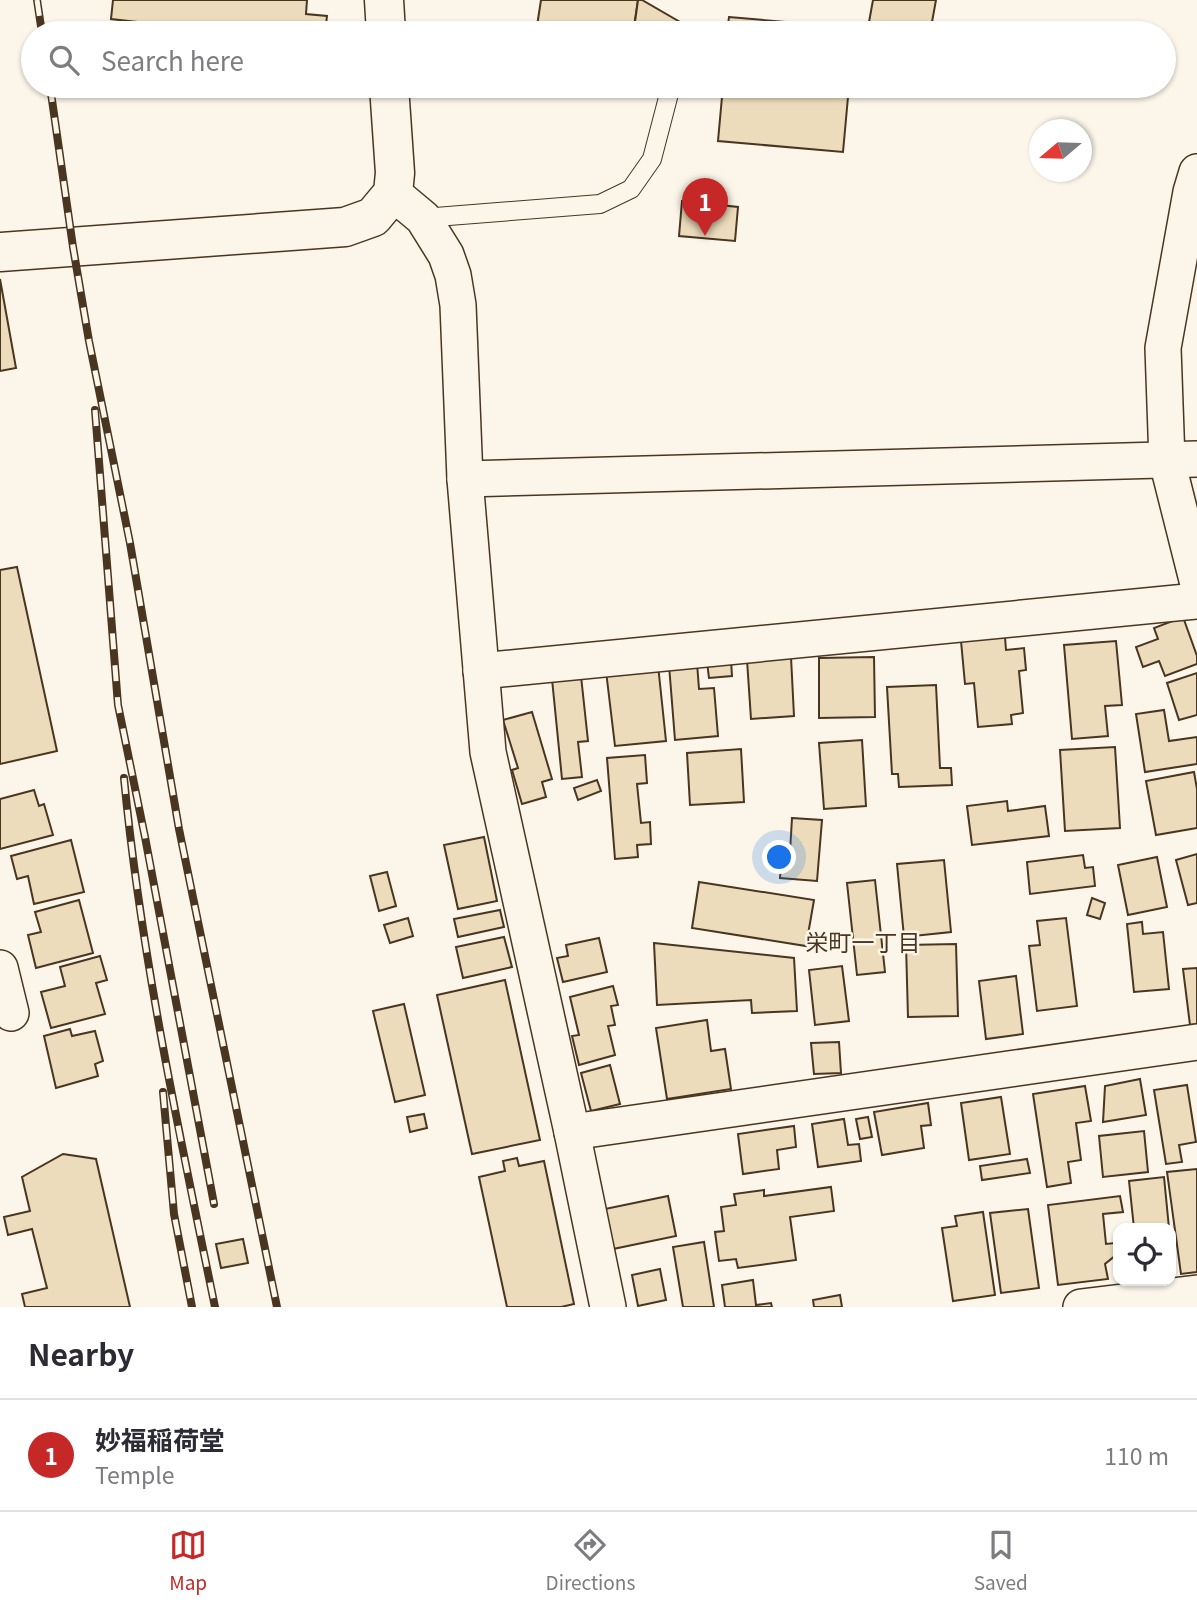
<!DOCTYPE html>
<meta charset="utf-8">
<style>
:root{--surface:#fff;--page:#f7f7f7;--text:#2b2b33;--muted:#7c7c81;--line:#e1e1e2;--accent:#c62828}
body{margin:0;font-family:Georgia,"Noto Sans JP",serif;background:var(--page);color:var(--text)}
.controls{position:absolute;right:21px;bottom:21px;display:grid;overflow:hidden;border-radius:14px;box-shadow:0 2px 5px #0004}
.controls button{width:63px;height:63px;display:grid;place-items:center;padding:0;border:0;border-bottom:2px solid var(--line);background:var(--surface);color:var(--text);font:35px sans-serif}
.compass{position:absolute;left:1029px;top:119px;width:63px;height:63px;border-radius:50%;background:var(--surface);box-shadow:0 2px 5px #0004;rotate:251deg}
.you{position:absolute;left:780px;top:858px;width:24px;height:24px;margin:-18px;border:5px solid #fff;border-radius:50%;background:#1a73e8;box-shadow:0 0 0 10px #1a73e833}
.badge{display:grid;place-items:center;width:46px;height:46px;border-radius:50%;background:var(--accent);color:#fff;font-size:23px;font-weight:700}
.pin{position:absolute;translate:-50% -58px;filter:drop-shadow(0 2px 4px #0008)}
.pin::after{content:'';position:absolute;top:37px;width:24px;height:21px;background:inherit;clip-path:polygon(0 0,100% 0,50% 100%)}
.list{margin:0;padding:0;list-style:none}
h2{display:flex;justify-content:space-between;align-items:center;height:91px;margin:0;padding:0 28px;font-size:30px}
h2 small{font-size:23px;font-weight:400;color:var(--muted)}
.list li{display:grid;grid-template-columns:46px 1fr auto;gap:21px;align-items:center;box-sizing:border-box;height:112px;padding:0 28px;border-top:2px solid var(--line)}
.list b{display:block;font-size:26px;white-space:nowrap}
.list p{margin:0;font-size:23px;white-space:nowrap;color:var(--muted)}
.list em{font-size:23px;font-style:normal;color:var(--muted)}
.icon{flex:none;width:38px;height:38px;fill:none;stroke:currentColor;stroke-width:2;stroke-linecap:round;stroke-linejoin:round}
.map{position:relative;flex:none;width:1197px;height:1307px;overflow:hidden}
.search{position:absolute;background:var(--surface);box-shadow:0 2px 5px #0004;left:21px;right:21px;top:21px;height:77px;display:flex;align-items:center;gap:18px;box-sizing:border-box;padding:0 24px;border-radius:38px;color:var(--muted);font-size:26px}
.sheet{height:203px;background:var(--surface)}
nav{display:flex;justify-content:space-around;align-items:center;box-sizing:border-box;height:98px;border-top:2px solid var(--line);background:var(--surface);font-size:19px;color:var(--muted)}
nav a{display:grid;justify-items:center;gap:4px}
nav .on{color:var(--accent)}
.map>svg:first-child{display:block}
.building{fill:#ecdcbc;stroke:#4a3520;stroke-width:2}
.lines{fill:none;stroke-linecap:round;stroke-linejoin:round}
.service-casing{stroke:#4a3520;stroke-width:20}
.minor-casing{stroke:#4a3520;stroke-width:38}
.tertiary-casing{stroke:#4a3520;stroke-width:41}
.service{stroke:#fbf6e9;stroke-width:18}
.minor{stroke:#fbf6e9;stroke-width:35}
.tertiary{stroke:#fbf6e9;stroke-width:38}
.rail-casing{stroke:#4a3520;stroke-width:8}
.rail{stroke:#fbf6e9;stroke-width:5;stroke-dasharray:16;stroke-linecap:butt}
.labels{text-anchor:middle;stroke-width:5;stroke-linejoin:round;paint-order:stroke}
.neighbourhood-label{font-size:23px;fill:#4a3520;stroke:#fbf6e9}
</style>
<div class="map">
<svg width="1197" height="1307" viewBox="0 0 1197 1307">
<rect width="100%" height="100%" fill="#fbf6e9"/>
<!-- building -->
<g class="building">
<polygon points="113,0 307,0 306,14 327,16 325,33 235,33 111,19"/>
<polygon points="541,0 638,0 633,33 585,33 537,26"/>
<polygon points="638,0 642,0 699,33 640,33 634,29"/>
<polygon points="873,0 936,0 930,33 867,33"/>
<polygon points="729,17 854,28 853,33 727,33"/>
<polygon points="723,86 849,86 843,152 718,141"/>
<polygon points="682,201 738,207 735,241 679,236"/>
<polygon points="0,279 16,368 0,371"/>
<polygon points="17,567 57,751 0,764 0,570"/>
<polygon points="1183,617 1197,656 1197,664 1165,676 1159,661 1143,667 1136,647 1158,639 1154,628"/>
<polygon points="1005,637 1006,650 1024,648 1026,670 1019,671 1023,713 1011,715 1012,724 978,727 974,683 965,684 961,641"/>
<polygon points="1116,641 1122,705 1105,706 1108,736 1072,739 1064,645"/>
<polygon points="791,657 794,716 751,719 747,660"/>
<polygon points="874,657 875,717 819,718 819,658"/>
<polygon points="731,660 732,676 709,678 707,662"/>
<polygon points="697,663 699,689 714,688 718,736 675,740 669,665"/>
<polygon points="658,665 666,741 615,746 606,671"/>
<polygon points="1197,673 1197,715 1179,720 1167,683"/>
<polygon points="581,676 588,741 578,742 582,777 562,779 552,679"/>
<polygon points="936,685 940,768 951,768 952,785 899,787 898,774 892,774 887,687"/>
<polygon points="1164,710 1169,741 1197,737 1197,764 1145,772 1136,714"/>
<polygon points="532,712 552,779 542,782 546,797 522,804 512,770 518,768 503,720"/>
<polygon points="862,740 866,806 824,809 819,743"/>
<polygon points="1115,747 1120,828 1065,831 1060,750"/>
<polygon points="741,749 744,802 690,805 687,753"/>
<polygon points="645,755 647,783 637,784 641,823 650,822 651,844 637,845 638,857 615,859 607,758"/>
<polygon points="1194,772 1197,789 1197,828 1156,835 1146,781"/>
<polygon points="597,780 601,791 578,800 574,788"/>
<polygon points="34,790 39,806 44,804 53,835 0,849 0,799"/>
<polygon points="1007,801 1008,811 1045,806 1049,836 972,845 967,806"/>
<polygon points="792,818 822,820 817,881 780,878 782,851 790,852"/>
<polygon points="484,837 497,901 458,909 444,845"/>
<polygon points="71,840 84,892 34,904 28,876 17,879 11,856"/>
<polygon points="1197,854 1197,903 1188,905 1176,860"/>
<polygon points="1083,855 1085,868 1093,867 1095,886 1030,894 1027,862"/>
<polygon points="1157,857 1167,907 1128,915 1118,865"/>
<polygon points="944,860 951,932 904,937 897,864"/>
<polygon points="387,872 396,906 379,911 370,876"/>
<polygon points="875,880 885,972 857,975 847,883"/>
<polygon points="699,882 814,900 806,946 692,928"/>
<polygon points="1092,898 1105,903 1100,919 1087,915"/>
<polygon points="79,900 93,953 36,968 28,935 41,932 35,912"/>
<polygon points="500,910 504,927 458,937 454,919"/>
<polygon points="408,918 413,936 390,943 384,925"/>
<polygon points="1066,918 1077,1006 1037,1011 1029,946 1040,945 1037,921"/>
<polygon points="1142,922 1143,934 1163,932 1169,989 1134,992 1127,924"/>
<polygon points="504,937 512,967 463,978 456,947"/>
<polygon points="599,938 607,972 563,982 557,958 568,956 566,945"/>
<polygon points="654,943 794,958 797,1011 752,1013 751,1000 657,1005"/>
<polygon points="956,944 958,1016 908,1017 906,945"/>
<polygon points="100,956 107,980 96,983 105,1014 51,1028 41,992 65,986 60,967"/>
<polygon points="842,966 849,1021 815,1025 809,970"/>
<polygon points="1197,968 1197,1024 1190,1025 1183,969"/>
<polygon points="1016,976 1023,1034 986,1039 979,981"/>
<polygon points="505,980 540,1140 472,1154 437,995"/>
<polygon points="613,986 618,1005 611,1006 615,1025 608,1026 615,1055 579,1065 572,1036 579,1035 570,997"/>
<polygon points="404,1004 425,1095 395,1102 373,1011"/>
<polygon points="707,1020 711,1051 725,1049 731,1089 667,1099 656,1028"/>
<polygon points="70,1029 72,1036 95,1031 103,1061 95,1064 98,1076 56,1088 44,1036"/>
<polygon points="839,1042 841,1073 814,1074 811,1043"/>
<polygon points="610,1065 620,1104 591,1111 581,1073"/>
<polygon points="1140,1079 1146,1115 1103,1122 1105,1086"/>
<polygon points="1187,1085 1196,1142 1179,1145 1182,1162 1166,1164 1154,1090"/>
<polygon points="1085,1086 1091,1121 1076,1123 1081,1160 1068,1162 1071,1183 1047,1187 1033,1094"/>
<polygon points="1001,1097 1010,1154 969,1160 961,1103"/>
<polygon points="928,1103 931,1125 921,1126 924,1148 882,1155 874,1112"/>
<polygon points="424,1114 427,1128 410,1132 407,1117"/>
<polygon points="868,1117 872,1137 860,1139 856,1119"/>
<polygon points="844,1119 848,1145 859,1144 861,1161 818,1167 812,1124"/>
<polygon points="794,1126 796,1147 777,1150 779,1169 743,1174 738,1134"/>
<polygon points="1144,1131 1148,1172 1103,1177 1099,1136"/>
<polygon points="63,1154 96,1159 130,1307 25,1307 22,1294 47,1288 32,1229 8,1235 4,1217 30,1211 22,1177"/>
<polygon points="517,1158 519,1166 544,1161 574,1304 561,1307 507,1307 479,1177 505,1171 503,1161"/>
<polygon points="1027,1159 1030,1173 982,1180 980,1166"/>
<polygon points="1197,1169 1197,1272 1181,1274 1167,1172"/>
<polygon points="1164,1177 1169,1228 1134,1228 1129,1181"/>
<polygon points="831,1187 834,1211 790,1217 796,1260 738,1268 736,1259 719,1261 715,1232 724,1231 721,1207 736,1205 734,1194 764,1190 764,1196"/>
<polygon points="668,1196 676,1236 613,1249 605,1209"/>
<polygon points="1120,1196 1123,1212 1103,1214 1106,1244 1115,1243 1116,1255 1105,1264 1108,1279 1058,1285 1048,1205"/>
<polygon points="1028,1209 1039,1288 1001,1293 990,1213"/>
<polygon points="983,1212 995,1295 953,1301 942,1228 957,1226 955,1216"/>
<polygon points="243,1239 248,1263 221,1268 216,1244"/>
<polygon points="704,1242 714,1307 683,1307 673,1247"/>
<polygon points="660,1269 666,1300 638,1306 632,1275"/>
<polygon points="753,1280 756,1305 771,1303 772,1307 725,1307 722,1285"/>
<polygon points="840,1295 842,1307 814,1307 813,1300"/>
</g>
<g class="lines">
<!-- service casing -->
<g class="service-casing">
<polyline id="service" points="423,218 600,204 631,189 652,159 671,86"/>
</g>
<!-- minor casing -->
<g class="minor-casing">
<g id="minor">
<polyline points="1197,172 1191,192 1163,348 1167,461 1197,580"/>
<polyline points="393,193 423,218 446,255 453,275 458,305 465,479 488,752 572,1132 608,1307"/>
<polyline points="465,479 1197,459"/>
<polyline points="481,671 1197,601"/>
<polyline points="0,968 11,1013"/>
<polyline points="572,1132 1197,1042"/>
<polyline points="1081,1307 1197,1293"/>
</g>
</g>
<!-- tertiary casing -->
<g class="tertiary-casing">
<g id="tertiary">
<polyline points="384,0 386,33"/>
<polyline points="0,252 345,227 373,217 393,193 395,173 389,86"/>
</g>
</g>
<!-- service -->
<use href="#service" class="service"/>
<!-- minor -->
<use href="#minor" class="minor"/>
<!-- tertiary -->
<use href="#tertiary" class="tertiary"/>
<!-- rail casing -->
<g class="rail-casing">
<g id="rail">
<polyline points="37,0 42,33"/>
<polyline points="50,86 73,247 89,341 130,543 179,829 277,1307"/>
<polyline points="95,410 118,705 145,837 214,1204"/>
<path d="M124,778C141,956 179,1132 215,1307"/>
<polyline points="163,1092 174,1214 192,1307"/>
</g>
</g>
<!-- rail -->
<use href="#rail" class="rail"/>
</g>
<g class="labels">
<!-- neighbourhood labels -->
<g class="neighbourhood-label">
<text x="863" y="951">栄町一丁目</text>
</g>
</g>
</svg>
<div class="controls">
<button><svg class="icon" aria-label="locate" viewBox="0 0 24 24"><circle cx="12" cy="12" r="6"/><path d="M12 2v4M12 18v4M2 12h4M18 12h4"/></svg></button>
</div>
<svg class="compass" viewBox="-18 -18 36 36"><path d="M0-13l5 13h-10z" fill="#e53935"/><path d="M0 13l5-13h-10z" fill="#7c7c81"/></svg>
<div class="you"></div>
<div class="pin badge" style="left:705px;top:236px">1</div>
<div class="search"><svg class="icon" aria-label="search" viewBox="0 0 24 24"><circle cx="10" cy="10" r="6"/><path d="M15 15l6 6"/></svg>Search here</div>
</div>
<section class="sheet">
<h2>Nearby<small></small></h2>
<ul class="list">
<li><span class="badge">1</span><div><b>妙福稲荷堂</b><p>Temple</p></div><em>110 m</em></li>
</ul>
</section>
<nav>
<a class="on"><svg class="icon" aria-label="map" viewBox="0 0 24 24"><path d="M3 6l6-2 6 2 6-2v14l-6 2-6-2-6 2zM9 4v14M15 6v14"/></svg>Map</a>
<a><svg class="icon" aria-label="directions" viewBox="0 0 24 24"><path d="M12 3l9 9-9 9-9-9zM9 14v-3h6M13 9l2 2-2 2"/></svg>Directions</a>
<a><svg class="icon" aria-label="saved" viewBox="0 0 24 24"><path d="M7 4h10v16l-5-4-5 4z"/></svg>Saved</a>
</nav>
